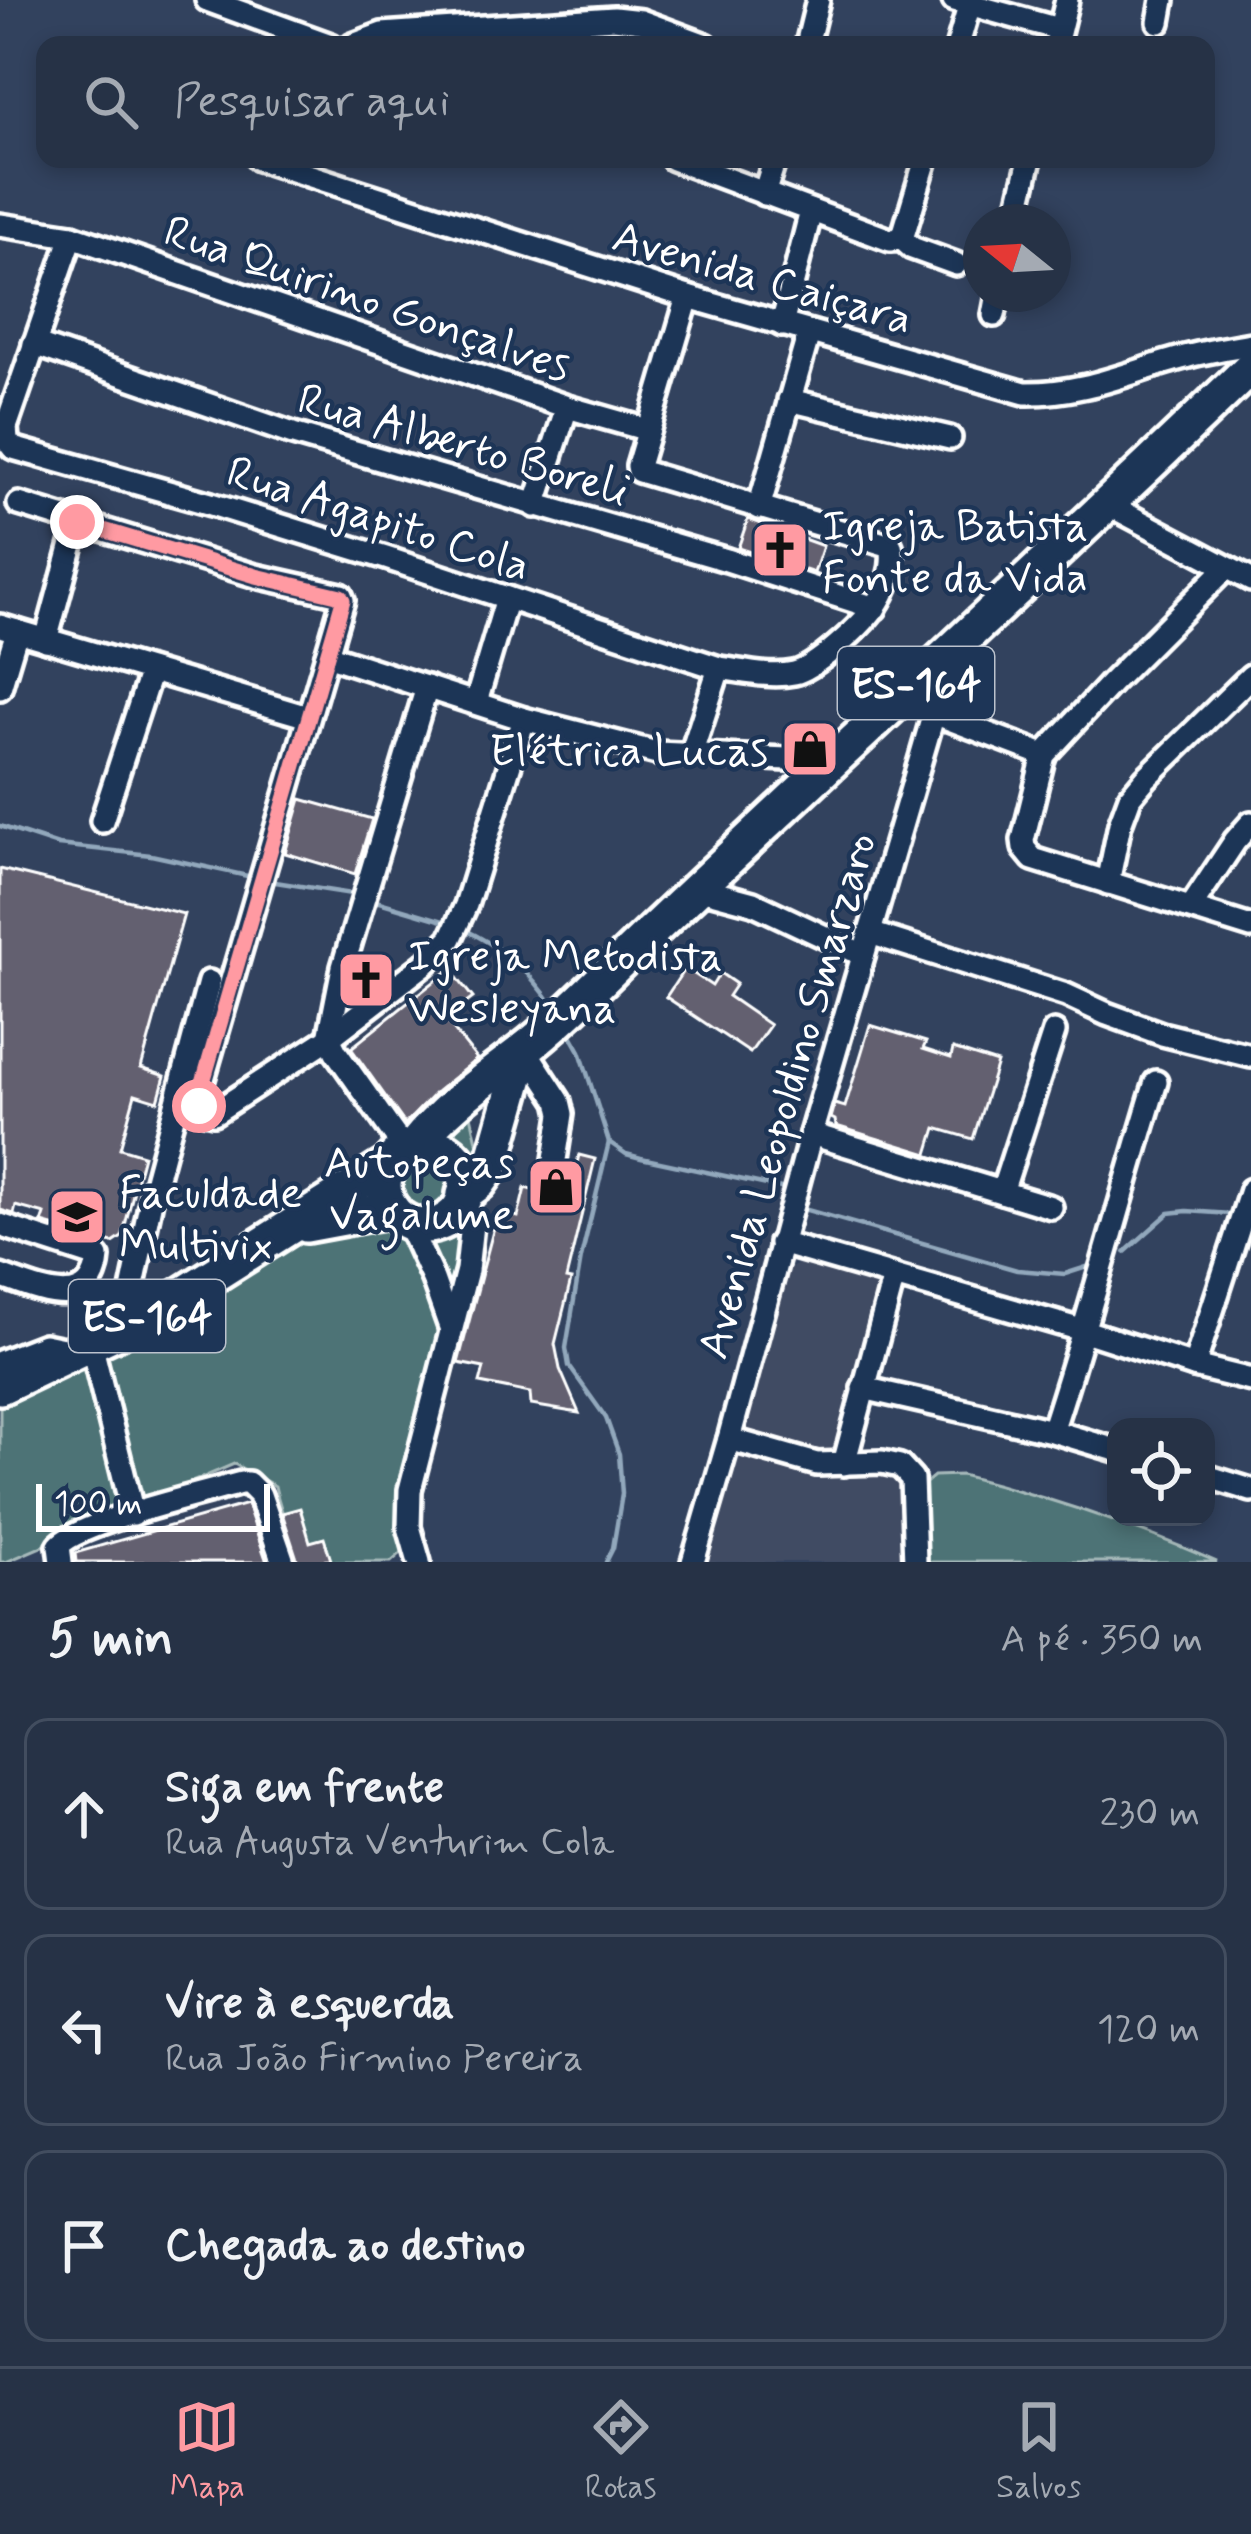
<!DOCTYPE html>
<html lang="pt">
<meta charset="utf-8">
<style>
:root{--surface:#263246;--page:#2e3a4d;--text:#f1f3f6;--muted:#a4aab3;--line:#424d5f;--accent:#ff9aa2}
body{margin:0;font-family:Mynerve,sans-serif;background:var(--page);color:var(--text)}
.controls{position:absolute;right:36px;bottom:36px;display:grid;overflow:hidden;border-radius:24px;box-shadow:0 6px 18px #0003}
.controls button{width:108px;height:108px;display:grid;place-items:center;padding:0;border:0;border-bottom:3px solid var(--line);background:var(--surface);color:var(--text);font:60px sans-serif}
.compass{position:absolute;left:963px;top:204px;width:108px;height:108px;border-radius:50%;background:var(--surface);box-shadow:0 6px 18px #0003;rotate:288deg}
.scale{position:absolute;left:36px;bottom:30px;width:234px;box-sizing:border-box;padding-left:12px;border:6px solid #fff;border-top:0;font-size:33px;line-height:42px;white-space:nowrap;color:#fff;-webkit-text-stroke:9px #1d3557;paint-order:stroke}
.stop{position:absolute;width:36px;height:36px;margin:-27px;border:9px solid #ff9aa2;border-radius:50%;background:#fff}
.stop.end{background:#ff9aa2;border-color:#fff;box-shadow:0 3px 12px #0008}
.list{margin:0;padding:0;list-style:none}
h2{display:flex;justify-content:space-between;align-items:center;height:156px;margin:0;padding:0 48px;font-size:51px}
h2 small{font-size:39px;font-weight:400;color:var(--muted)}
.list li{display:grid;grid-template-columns:78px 1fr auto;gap:36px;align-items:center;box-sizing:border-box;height:192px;margin:0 24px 24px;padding:0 24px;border:3px solid var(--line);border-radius:24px}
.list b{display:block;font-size:45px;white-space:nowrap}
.list p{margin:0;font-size:39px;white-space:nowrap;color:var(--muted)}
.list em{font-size:39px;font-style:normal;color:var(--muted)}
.icon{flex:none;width:66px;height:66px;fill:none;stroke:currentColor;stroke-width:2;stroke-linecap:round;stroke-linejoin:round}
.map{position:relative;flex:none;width:1251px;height:1562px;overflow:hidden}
.search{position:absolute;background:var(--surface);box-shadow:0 6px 18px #0003;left:36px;right:36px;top:36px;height:132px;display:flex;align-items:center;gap:30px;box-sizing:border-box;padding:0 42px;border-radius:24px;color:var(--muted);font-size:45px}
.sheet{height:804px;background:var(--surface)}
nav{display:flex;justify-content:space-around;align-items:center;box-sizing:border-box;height:168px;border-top:3px solid var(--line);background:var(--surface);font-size:33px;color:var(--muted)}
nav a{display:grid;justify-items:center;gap:6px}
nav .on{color:var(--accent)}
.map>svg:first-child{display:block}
.built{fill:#414b63}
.green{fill:#4d7376;stroke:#a6b9ba;stroke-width:3}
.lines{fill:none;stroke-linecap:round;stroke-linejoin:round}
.stream{stroke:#92a8bc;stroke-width:4.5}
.building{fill:#646070;stroke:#fff;stroke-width:3}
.minor-casing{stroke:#fff;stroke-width:30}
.highway-casing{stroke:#fff;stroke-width:42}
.minor{stroke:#1d3557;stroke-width:21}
.highway{stroke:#1d3557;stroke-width:33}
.route{stroke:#ff9aa2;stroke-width:15}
.labels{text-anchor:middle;stroke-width:9;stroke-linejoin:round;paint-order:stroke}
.shield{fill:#1d3557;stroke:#bbc2cd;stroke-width:3}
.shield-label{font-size:42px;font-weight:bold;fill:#fff}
.street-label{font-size:45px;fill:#fff;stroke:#1d3557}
.poi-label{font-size:45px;fill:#fff;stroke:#1d3557;text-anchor:start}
</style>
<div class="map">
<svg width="1251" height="1562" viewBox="0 0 1251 1562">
<rect width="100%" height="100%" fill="#32425e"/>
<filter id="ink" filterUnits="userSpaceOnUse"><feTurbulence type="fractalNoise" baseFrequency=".00833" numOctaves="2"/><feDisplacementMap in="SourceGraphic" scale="24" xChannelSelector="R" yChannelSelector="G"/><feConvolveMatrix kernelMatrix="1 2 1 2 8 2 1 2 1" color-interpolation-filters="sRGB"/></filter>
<g filter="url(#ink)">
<!-- built -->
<g class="built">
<polygon points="812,1258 883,1279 834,1457 753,1433 744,1425 786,1270"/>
<polygon points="737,1451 815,1475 900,1477 900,1562 706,1562"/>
</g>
<!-- green -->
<g class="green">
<path d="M471,1115L485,1177L459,1285L408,1547L391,1562H293C294,1538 280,1511 275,1486L234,1464L6,1562H0V1403L367,1191Z"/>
<path d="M961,1475C1048,1497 1135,1526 1217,1562H907L916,1491L934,1476Z"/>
</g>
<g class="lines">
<!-- stream -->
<g class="stream">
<polyline points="0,826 58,845 151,855 252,877"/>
<polyline points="269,881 358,895"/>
<polyline points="369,899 450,923"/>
<path d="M461,928C501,946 531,971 555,1009"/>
<polyline points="567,1028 580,1051 609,1142 581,1258 566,1348 569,1366 606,1418 619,1454 622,1494 613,1548 606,1562"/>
<polyline points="609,1142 626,1154 641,1158 781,1188"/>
<polyline points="807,1210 1017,1270 1065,1274 1093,1265"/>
<polyline points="1125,1252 1169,1213 1187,1211 1231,1214"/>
</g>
</g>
<!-- building -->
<g class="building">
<polygon points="748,519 823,546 814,573 738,548"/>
<polygon points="301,799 372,819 355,874 285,853"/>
<polygon points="0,869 184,914 141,1068 165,1076 158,1101 135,1094 120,1148 143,1155 122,1237 113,1243 42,1223 45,1214 16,1206 14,1214 0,1210"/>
<polygon points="685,968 712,986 720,973 736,984 728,996 770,1025 750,1053 666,997"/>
<polygon points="450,969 473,998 445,1019 477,1059 437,1091 405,1124 351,1048"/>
<polygon points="870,1025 926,1042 923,1049 951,1058 953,1049 997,1063 973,1139 936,1128 928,1154 836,1126 835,1120 831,1118 835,1104 845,1107"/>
<polygon points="579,1155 595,1159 566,1279 571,1280 555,1344 560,1369 579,1413 531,1405 530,1393 480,1383 484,1368 458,1363 498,1212 518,1217 525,1188 568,1200"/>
<polygon points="247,1504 267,1562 76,1562 75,1553"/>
<polygon points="300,1508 310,1542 324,1538 331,1560 298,1562 282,1513"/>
</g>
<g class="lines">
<!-- minor casing -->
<g class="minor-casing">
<g id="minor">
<polyline points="207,0 331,45"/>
<polyline points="954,0 1059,29"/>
<polyline points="1159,22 1163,0"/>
<polyline points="353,45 382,34 614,18 641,21 706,45"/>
<polyline points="807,45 818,0"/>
<polyline points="958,45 971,0"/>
<polyline points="1056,45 1067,0"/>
<path d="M258,159L688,297L1025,393C1084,394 1129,372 1185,357C1206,351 1229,348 1251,344"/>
<polyline points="673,159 890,240 902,239 912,248 956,264"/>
<polyline points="764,194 775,159"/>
<polyline points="1015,222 1030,159"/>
<polyline points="0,225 72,236 567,407 648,430"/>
<path d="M72,236L6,427L7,440L13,448L211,504L386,558L719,668C743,671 770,678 794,673C815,669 861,626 874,608C886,592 896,566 891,546L639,471L638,466L688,297"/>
<polyline points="902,239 926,159"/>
<polyline points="994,315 998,294"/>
<polyline points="782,325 811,211"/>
<polyline points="34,344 293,434 727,560 875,608"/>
<polyline points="789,400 950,438"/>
<polyline points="19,504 256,576 341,595 343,600 198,1096 199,1106 205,1111 214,1113 329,1038 425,964 451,938 466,905 524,719"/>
<polyline points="1109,505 1251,580"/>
<polyline points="535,506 567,407"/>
<polyline points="759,508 809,333"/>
<polyline points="1225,569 1111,683 1044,755 1023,840 1024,848 1033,859 1251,927"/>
<polyline points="0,626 308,717"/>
<polyline points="46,640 78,522"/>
<polyline points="327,655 524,719 657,753 831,761"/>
<polyline points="0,688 17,631"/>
<polyline points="476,702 507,598"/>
<polyline points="936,714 1044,755"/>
<polyline points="691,755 719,668"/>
<polyline points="102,821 151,671"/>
<polyline points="1108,883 1120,824 1130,797 1146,778 1251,676"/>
<polyline points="697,888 753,903 863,955"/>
<polyline points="1191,907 1235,841 1251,823"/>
<polyline points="870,933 1066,995 1107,1014 1162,1034 1251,1056"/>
<polyline points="525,1049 559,1101 562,1114 553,1173"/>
<polyline points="811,1134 1051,1207"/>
<polyline points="405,1150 336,1052 329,1038 343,967 427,687"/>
<polyline points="1002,1192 1054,1032"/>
<polyline points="407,1222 433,1279 450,1327"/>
<path d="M0,1225L98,1257C93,1317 35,1288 0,1276"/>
<polyline points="780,1243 1085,1331 1194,1366 1251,1380"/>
<polyline points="124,1328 153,1191 209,982"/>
<polyline points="91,1343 133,1514"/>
<polyline points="0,1362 44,1345 73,1351"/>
<polyline points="1194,1366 1251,1190"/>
<polyline points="863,1388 1052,1431 1116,1450"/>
<path d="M1052,1431C1090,1316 1120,1198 1156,1082"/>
<polyline points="729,1439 817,1464 882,1462 900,1466 912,1479 915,1562"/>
<polyline points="844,1464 894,1276"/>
<polyline points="1206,1476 1251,1490"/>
<path d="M61,1562L59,1546C77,1523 206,1493 241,1483H248L260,1495L283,1562"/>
<polyline points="419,1562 409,1527 410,1490 467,1270 472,1224 464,1198"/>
<polyline points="693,1562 729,1439 811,1134 951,655"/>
</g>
</g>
<!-- highway casing -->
<g class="highway-casing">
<g id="highway">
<circle cx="425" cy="1185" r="41"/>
<path d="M414,1146C445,1107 483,1081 522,1051C558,1023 591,990 623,959C831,760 1044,567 1251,367"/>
<polyline points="464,1194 479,1183 492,1165 525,1049"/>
<polyline points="306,1225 392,1209"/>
<polyline points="0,1387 124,1328 176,1299 391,1163"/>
</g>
</g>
<!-- minor -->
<use href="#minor" class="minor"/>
<!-- highway -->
<use href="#highway" class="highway"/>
</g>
</g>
<g class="lines" filter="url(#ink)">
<!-- route -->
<polyline class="route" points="77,522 256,576 341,596 343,600 199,1096 199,1106"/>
</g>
<!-- icons -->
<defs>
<g id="church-square" transform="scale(3)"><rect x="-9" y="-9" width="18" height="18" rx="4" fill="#ff9aa2" stroke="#1d3557"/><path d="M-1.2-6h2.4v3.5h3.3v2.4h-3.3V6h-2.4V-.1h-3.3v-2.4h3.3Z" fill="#111"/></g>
<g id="shop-square" transform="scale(3)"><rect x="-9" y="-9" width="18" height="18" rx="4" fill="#ff9aa2" stroke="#1d3557"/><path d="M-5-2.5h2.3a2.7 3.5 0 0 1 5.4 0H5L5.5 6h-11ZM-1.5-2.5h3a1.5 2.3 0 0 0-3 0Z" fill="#111"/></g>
<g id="university-square" transform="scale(3)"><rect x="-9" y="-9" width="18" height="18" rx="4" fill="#ff9aa2" stroke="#1d3557"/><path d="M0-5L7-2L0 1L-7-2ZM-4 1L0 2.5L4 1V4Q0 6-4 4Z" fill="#111"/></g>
</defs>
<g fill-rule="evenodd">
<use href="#church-square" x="780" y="550"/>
<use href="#shop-square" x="810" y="749"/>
<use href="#church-square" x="366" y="980"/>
<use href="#shop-square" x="556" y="1187"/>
<use href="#university-square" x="77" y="1217"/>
</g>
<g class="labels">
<!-- shield labels -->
<g class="shield">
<rect x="838" y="647" width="156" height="72" rx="9"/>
<rect x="69" y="1280" width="156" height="72" rx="9"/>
</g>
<g class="shield-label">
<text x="916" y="698">ES-164</text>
<text x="147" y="1331">ES-164</text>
</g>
<!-- street labels -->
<g class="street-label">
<text transform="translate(763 276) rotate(16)" y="16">Avenida Caiçara</text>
<text transform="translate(368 297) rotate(19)" y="16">Rua Quirino Gonçalves</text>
<text transform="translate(464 443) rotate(16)" y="16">Rua Alberto Boreli</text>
<text transform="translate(379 517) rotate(18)" y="16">Rua Agapito Cola</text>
<text transform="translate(785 1095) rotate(-74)" y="16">Avenida Leopoldino Smarzaro</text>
</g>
<!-- poi labels -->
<g class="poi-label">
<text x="822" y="540">Igreja Batista<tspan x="822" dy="52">Fonte da Vida</tspan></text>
<text x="768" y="765" text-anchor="end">Elétrica Lucas</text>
<text x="408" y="970">Igreja Metodista<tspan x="408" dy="52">Wesleyana</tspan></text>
<text x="514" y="1177" text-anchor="end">Autopeças<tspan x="514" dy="52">Vagalume</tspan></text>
<text x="119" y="1207">Faculdade<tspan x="119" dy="52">Multivix</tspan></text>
</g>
</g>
</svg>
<div class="controls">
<button><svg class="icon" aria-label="locate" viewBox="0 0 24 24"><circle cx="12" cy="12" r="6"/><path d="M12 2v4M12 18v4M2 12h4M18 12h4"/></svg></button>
</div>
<svg class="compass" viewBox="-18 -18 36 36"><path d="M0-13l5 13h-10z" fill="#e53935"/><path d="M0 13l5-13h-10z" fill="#a4aab3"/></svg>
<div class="scale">100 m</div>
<div class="stop" style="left:199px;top:1106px"></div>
<div class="stop end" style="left:77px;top:522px"></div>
<div class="search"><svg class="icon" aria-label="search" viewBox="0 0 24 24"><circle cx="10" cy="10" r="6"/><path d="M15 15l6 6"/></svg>Pesquisar aqui</div>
</div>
<section class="sheet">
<h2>5 min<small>A pé · 350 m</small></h2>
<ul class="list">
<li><svg class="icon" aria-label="ahead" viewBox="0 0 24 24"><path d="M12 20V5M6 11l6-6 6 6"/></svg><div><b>Siga em frente</b><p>Rua Augusta Venturim Cola</p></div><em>230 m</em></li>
<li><svg class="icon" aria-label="left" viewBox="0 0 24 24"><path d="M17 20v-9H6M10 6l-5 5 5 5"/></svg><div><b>Vire à esquerda</b><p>Rua João Firmino Pereira</p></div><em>120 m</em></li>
<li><svg class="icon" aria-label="arrive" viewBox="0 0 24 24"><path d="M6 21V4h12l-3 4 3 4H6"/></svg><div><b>Chegada ao destino</b></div></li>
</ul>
</section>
<nav>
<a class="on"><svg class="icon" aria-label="map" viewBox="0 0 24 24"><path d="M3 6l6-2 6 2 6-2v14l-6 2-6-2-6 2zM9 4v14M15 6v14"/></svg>Mapa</a>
<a><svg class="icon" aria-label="directions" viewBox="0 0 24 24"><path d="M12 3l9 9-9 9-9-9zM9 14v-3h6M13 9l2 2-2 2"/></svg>Rotas</a>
<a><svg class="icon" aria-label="saved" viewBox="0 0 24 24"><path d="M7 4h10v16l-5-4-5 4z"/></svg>Salvos</a>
</nav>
